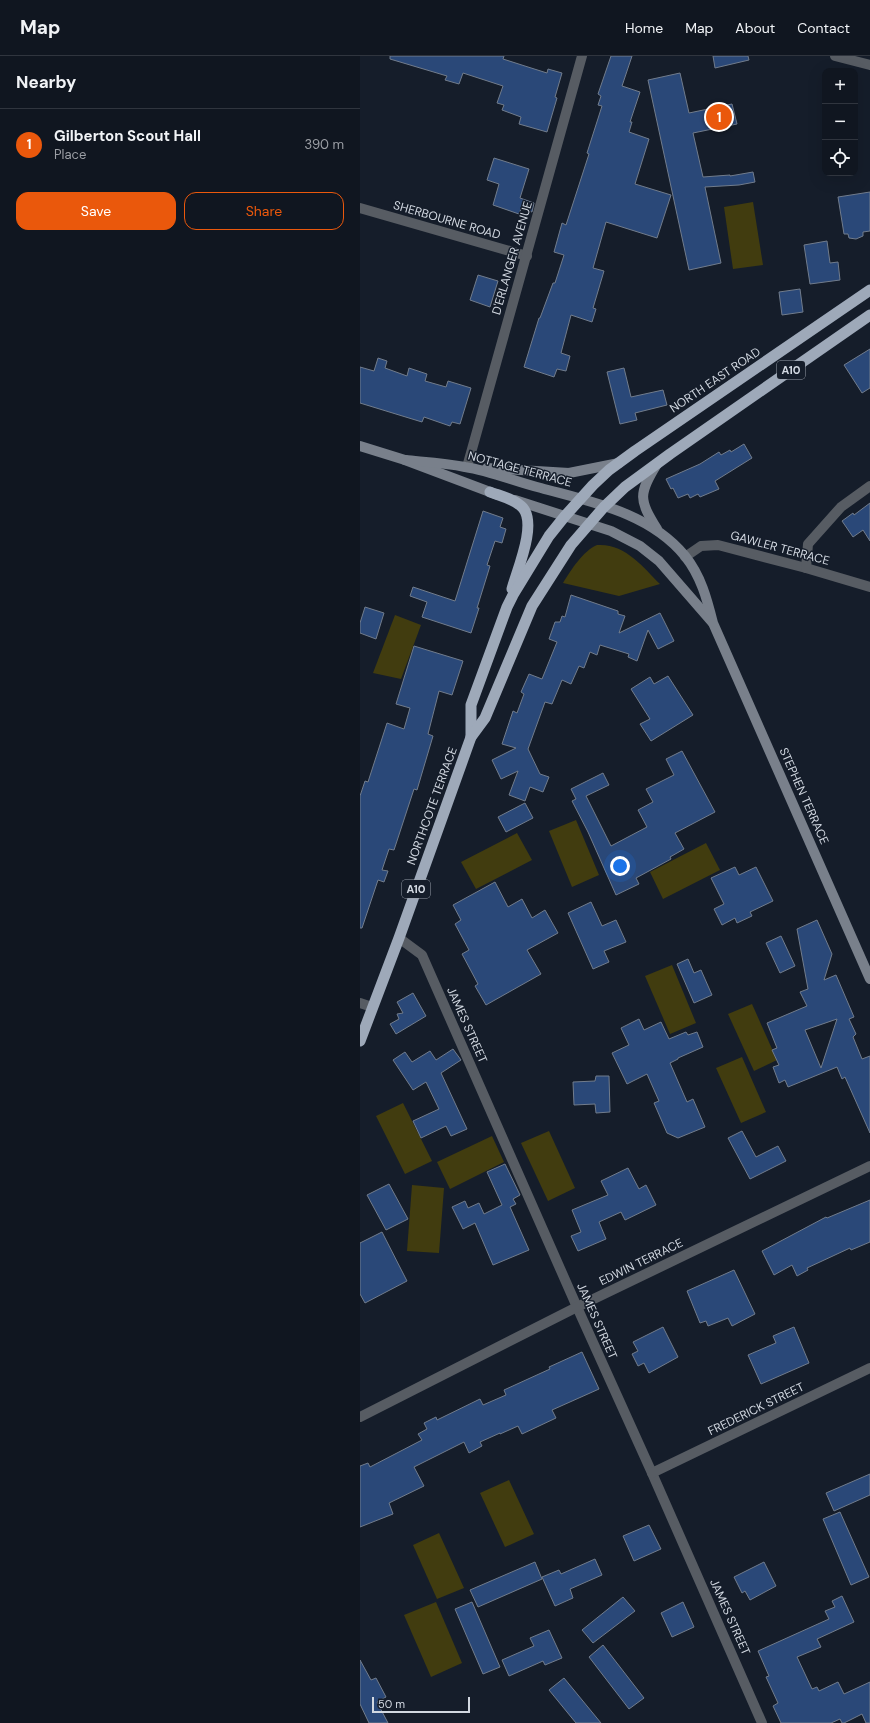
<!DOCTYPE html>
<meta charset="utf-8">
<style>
:root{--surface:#101620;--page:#191f29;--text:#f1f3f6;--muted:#9c9fa5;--line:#30353e;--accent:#ea580c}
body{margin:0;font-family:"DM Sans",sans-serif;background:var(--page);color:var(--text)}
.controls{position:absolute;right:12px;top:12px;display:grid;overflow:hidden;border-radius:8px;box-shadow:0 4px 16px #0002}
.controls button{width:36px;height:36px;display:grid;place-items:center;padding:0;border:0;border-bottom:1px solid var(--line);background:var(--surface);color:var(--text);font:20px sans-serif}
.scale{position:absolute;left:12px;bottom:10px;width:98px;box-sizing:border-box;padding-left:4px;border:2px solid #d2d8e1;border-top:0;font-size:11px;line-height:14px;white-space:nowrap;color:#d2d8e1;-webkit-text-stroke:3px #151d2a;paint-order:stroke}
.you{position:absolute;left:260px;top:810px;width:14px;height:14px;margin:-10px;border:3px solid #fff;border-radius:50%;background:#1a73e8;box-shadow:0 0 0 6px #1a73e833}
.badge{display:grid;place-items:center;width:26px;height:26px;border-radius:50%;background:var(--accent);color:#fff;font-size:13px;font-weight:700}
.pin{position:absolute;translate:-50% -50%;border:2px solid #fff;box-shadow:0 1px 4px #0006}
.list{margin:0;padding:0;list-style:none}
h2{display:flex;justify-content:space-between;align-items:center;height:52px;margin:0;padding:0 16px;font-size:17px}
h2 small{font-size:13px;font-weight:400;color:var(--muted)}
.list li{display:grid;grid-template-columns:26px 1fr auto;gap:12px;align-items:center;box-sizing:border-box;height:72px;padding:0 16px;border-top:1px solid var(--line)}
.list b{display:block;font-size:15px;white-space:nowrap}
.list p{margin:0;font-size:13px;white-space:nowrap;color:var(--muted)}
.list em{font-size:13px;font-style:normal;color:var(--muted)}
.actions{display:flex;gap:8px;padding:12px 16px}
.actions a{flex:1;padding:9px 0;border:1px solid var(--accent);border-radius:12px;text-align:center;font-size:14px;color:var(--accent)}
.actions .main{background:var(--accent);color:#fff}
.icon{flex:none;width:22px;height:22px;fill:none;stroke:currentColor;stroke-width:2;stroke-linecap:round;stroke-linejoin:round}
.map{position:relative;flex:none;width:510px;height:1667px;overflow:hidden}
header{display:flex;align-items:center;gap:24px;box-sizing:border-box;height:56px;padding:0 20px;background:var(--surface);border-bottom:1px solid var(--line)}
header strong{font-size:19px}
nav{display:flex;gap:22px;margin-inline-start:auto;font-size:14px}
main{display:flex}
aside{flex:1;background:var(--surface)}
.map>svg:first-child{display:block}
.green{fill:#413c0f}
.building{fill:#2a4878;stroke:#717c8c;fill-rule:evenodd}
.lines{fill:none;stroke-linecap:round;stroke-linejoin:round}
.minor{stroke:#575c63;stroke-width:10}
.secondary{stroke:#79808b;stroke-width:10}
.trunk{stroke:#9ea9b9;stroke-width:11}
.labels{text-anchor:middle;stroke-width:3;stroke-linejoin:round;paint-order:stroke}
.shield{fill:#151d2a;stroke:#99a0aa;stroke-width:1}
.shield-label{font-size:11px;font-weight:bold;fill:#d2d8e1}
.street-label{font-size:12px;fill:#d2d8e1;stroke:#151d2a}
</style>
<header>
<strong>Map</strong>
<nav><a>Home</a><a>Map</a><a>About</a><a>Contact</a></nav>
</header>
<main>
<aside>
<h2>Nearby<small></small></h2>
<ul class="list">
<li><span class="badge">1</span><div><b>Gilberton Scout Hall</b><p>Place</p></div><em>390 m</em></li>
</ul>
<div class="actions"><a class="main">Save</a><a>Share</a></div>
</aside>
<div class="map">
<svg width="510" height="1667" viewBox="0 0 510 1667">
<rect width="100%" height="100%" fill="#151d2a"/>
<!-- green -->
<g class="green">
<polygon points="393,146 403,209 373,213 364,151"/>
<path d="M237,489C265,487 283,511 300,528L259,540L203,527C211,514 223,495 237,489Z"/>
<polygon points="35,559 61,569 41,623 13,617"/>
<polygon points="216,764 239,819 212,831 189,775"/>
<polygon points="157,777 172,804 116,833 101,806"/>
<polygon points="346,787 360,814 303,843 290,816"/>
<polygon points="312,909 336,967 310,978 285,920"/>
<polygon points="392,948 417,1004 394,1015 368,958"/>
<polygon points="382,1001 406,1056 381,1067 356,1012"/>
<polygon points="43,1047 72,1105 45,1118 16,1060"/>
<polygon points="189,1075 215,1132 188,1145 161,1087"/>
<polygon points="132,1080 144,1106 90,1133 77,1106"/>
<polygon points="52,1129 84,1132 79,1197 47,1195"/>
<polygon points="149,1424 174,1478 145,1491 120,1437"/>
<polygon points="79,1477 104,1532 77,1543 53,1489"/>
<polygon points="76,1546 102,1607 71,1621 44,1559"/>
</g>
<!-- building -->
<g class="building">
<polygon points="30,0 144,0 143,3 168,11 187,17 188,13 202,17 195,41 197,42 187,76 159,68 161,61 142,54 144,49 137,47 143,30 103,17 99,28 85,24 87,20 30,3"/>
<polygon points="251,0 272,0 262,30 280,36 270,66 272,66 269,76 289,83 275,128 311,139 297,182 246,166 233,212 244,215 233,252 236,253 232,266 211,259 201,297 210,300 206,315 197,313 194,321 164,311 179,262 180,262 193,227 195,227 204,199 194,196 202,167 206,169 229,98 227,97 242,50 238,49 241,40 238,38"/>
<polygon points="353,0 388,0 389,4 355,12"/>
<polygon points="320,17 329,57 372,48 377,68 333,77 343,121 370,119 370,120 393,116 395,126 379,129 345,131 361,207 329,214 288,24"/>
<polygon points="134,102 169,113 160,142 174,147 172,156 161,153 159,158 133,149 139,128 127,124"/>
<polygon points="510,136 510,175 503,176 503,180 496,183 489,182 488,178 484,178 478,141"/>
<polygon points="467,185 470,207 478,206 480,224 450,228 444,189"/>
<polygon points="118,219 138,225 130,251 110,244"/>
<polygon points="440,233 443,256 422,259 419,236"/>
<polygon points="510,293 510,332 502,337 484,309"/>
<polygon points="18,302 27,305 25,312 47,320 49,312 67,318 65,325 86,331 88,325 111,332 100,368 92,366 90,370 64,361 62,366 0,347 0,311 14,315"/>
<polygon points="264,312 271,341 303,334 307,349 275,357 277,364 260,368 247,316"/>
<polygon points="384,388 392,402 355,425 359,433 340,441 338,438 330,442 328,438 318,442 313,432 311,433 306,423 340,408 359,396 361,399 370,394 371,396"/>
<polygon points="510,447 510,485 503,474 493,481 482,465 493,457 494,459"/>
<polygon points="123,455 143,462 140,471 146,473 142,487 135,485 127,509 130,510 117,552 119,552 111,577 62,561 67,546 50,540 53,531 95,545"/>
<polygon points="211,539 258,555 258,558 265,560 259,577 300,557 314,585 298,593 288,574 277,605 268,601 269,598 240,589 237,599 230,596 224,612 219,610 211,628 202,624 192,648 185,646 168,693 180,718 189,721 183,736 170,731 165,745 149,739 158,715 141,723 132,704 156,692 142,688 153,655 157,657 164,638 161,636 169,618 182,623 197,586 189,583 195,566 200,566 202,560 205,561"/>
<polygon points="5,551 24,557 16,583 0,577 0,567"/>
<polygon points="54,590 103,605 92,639 79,635 68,678 73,680 57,734 54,733 34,794 29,793 22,814 28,815 24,826 18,824 2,872 0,872 0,740 5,725 8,726 27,667 44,673 50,652 36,648"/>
<polygon points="308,620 333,659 291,685 280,668 290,663 271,633 290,621 294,628"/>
<polygon points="322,695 355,756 315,777 324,793 310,801 311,803 276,822 279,828 256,839 228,776 212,745 216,743 211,733 243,717 249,729 226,740 251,790 287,771 278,754 293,746 286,733 314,719 306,703"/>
<polygon points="165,747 173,762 146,776 138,761"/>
<polygon points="375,811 379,819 396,811 413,845 390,856 392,860 377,867 375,862 362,869 354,853 364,848 351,822"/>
<polygon points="135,826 148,851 162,843 172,862 185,854 198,877 167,894 181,918 126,949 115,930 118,928 102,898 109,894 95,868 101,864 93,849"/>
<polygon points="231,846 242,870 256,864 266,886 244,895 249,906 233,913 208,857"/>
<path d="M457,864L472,898L464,924L476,919L494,961L489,963L496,978L493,981L502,1003L510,1000V1077L485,1021L482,1023L477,1011L428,1031L425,1024L419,1027L413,1011L419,1009L412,994L417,992L407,967L447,950L440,936L448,933L437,873ZM477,963L461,1012L445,974Z"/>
<polygon points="421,880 435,910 420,917 406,887"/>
<polygon points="328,903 334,917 341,914 352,939 334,947 317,908"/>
<polygon points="53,937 66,960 36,978 30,968 39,963 37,958 43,957 37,946"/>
<polygon points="279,963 284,974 301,966 309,983 326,976 328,979 337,976 343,991 318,1002 318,1003 310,1007 327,1046 333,1043 345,1071 318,1082 307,1077 294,1047 299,1045 287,1018 267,1028 252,997 269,989 261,972"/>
<polygon points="93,993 101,1004 81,1017 107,1073 91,1080 86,1070 61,1082 53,1065 79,1053 66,1026 53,1034 33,1004 45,996 52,1006 70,995 76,1004"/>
<polygon points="236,1020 249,1020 250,1056 236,1057 235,1048 214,1049 213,1026 235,1025"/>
<polygon points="382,1075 396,1101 418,1090 426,1105 390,1123 368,1082"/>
<polygon points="145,1108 160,1139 153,1143 156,1148 150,1151 169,1194 133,1209 115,1167 103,1173 92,1151 105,1145 108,1152 119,1147 124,1158 142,1149 127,1116"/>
<polygon points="268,1112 279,1133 286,1129 296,1149 265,1164 261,1156 239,1166 246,1183 218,1195 211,1180 221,1176 212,1154 248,1139 241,1125"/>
<polygon points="29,1128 48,1163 26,1174 7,1139"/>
<polygon points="510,1144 510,1186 491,1194 490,1192 447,1212 448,1214 437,1220 432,1209 414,1219 402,1195 466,1161 467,1162"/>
<polygon points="22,1176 47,1225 5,1247 0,1238 0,1187"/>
<polygon points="374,1214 395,1258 372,1270 368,1262 348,1270 346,1265 340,1267 327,1235"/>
<polygon points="303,1271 318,1301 289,1317 284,1307 278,1310 272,1298 278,1295 273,1286"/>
<polygon points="434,1271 449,1307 401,1328 388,1299 416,1287 413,1280"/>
<polygon points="222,1296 239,1333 192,1354 196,1362 162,1378 158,1370 140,1378 140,1377 120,1386 122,1390 109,1397 104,1386 54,1411 64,1430 29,1447 33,1458 0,1471 0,1410 8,1407 10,1411 62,1384 58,1378 67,1373 64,1367 76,1361 77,1364 120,1343 123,1349 146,1339 144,1334 190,1313 189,1311"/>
<polygon points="510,1418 510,1439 474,1455 466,1437"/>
<polygon points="480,1456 509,1521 491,1529 463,1463"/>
<polygon points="289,1469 301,1493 274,1505 263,1480"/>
<polygon points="235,1503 242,1519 210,1533 213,1542 195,1550 182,1521 199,1514 201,1518"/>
<polygon points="175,1506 182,1523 118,1551 110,1534"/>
<polygon points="404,1506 416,1530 390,1544 385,1535 382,1537 374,1521"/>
<polygon points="482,1540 494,1566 457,1583 461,1591 437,1601 452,1633 457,1631 459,1635 478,1626 484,1638 510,1626 510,1667 506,1667 502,1658 484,1667 482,1667 480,1663 471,1667 421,1667 413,1650 418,1647 406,1621 409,1620 398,1595 469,1563 465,1555 475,1551 472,1545"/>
<polygon points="263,1541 275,1555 233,1587 222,1574"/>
<polygon points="112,1546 140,1611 123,1618 95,1553"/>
<polygon points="323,1546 334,1571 312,1581 301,1557"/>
<polygon points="189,1574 202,1602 185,1609 183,1605 149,1620 142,1604 174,1590 170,1582"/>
<polygon points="243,1589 284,1642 269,1653 229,1601"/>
<polygon points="0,1604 11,1624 16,1622 26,1641 17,1646 28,1667 9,1667 0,1648"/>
<polygon points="204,1622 241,1667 216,1667 189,1634"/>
</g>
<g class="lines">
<!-- minor -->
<g class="minor">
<polyline points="475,0 510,9"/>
<polyline points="0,152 167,200"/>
<polyline points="107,411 222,0"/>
<polyline points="325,501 341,490 358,489 446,512 510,531"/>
<polyline points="446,512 448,488 481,451 510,430"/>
<polyline points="39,882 62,899 217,1251 292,1417 402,1667"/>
<polyline points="0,947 12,951"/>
<polyline points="0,1361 217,1251 510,1110"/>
<polyline points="292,1417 510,1312"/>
</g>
<!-- secondary -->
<g class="secondary">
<polyline points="0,390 45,404 138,439"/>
<path d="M45,404C65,406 85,407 105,411C131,415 156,426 181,432C232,446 290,457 325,500C341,520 347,543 353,567L510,923"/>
<path d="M297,408C278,438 279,444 297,473"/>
<polyline points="127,412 209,417 259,407"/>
<polyline points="155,444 251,475 280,490 299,505 352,566"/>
</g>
<!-- trunk -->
<g class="trunk">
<path d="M130,436C140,440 155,443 163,452C177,469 157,514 152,533"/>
<polyline points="111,681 111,649 147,551 153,539 189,480 205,460 233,429 249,414 275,395 510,234"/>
<polyline points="0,985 39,882 111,681 125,662 172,550 211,489 244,451 265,431 310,398 510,259"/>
</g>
</g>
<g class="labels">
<!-- shield labels -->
<g class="shield">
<rect x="417" y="305" width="28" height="18" rx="3"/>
<rect x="42" y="824" width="28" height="18" rx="3"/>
</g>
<g class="shield-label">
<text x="431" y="318">A10</text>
<text x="56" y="837">A10</text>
</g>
<!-- street labels -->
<g class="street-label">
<text transform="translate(87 164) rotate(16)" y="4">SHERBOURNE ROAD</text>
<text transform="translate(152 202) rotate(-74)" y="4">D'ERLANGER AVENUE</text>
<text transform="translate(355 324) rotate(-34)" y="4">NORTH EAST ROAD</text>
<text transform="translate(160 413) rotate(15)" y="4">NOTTAGE TERRACE</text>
<text transform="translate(420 492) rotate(15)" y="4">GAWLER TERRACE</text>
<text transform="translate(444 740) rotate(66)" y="4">STEPHEN TERRACE</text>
<text transform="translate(72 750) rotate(-70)" y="4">NORTHCOTE TERRACE</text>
<text transform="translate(107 969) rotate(66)" y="4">JAMES STREET</text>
<text transform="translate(281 1206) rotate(-26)" y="4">EDWIN TERRACE</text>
<text transform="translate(237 1265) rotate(66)" y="4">JAMES STREET</text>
<text transform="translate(396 1353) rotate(-26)" y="4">FREDERICK STREET</text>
<text transform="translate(370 1561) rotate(66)" y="4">JAMES STREET</text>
</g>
</g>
</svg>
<div class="controls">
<button>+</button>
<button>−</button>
<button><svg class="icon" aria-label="locate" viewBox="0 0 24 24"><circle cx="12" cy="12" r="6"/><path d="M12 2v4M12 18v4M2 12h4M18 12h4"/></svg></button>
</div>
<div class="scale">50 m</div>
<div class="you"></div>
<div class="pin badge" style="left:359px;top:61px">1</div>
</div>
</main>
